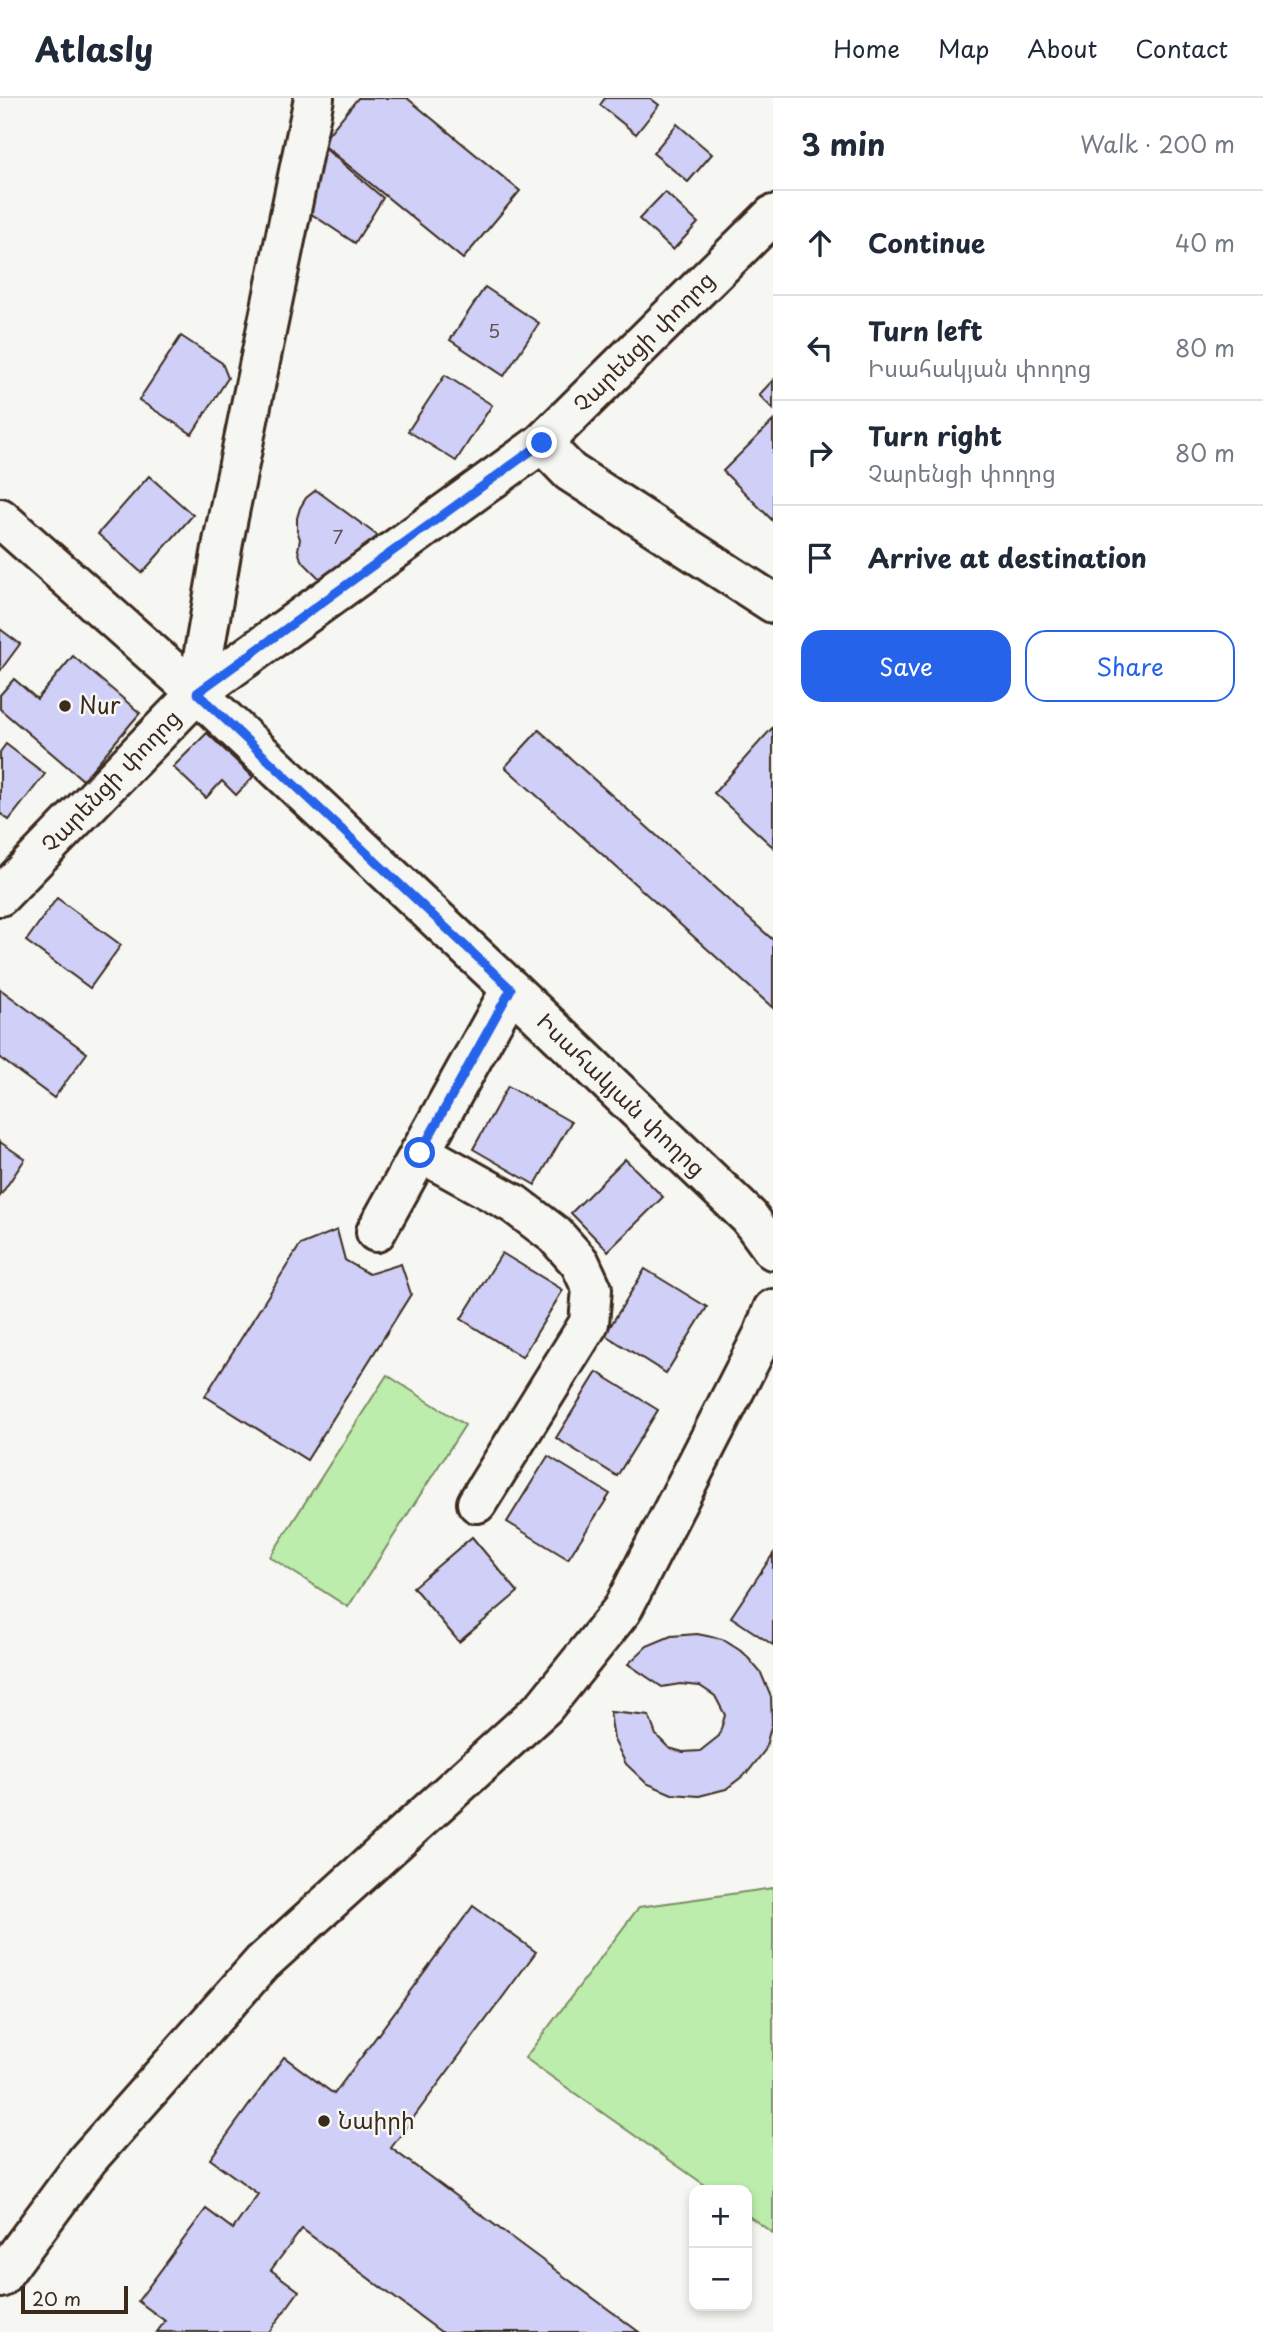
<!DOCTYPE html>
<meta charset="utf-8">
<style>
:root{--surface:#fff;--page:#f2f2f3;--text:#1f2937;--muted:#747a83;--line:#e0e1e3;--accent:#2563eb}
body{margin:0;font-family:"Playpen Sans","Noto Sans Armenian",sans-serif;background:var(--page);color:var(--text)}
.controls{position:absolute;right:21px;bottom:21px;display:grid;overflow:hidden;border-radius:14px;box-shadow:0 4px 10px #0003}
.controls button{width:63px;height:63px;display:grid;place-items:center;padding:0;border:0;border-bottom:2px solid var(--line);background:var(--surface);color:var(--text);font:35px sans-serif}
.scale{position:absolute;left:21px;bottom:18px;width:107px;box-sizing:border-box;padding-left:7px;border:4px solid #3b2a1e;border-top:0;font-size:19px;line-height:24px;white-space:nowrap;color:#3b2a1e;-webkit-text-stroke:5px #f6f6f2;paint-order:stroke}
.stop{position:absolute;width:21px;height:21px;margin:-16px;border:5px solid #2563eb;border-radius:50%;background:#fff}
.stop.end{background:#2563eb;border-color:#fff;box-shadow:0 2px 7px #0008}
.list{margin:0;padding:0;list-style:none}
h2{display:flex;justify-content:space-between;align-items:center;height:91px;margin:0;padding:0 28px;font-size:30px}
h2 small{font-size:23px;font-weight:400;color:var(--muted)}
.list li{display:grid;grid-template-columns:46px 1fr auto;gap:21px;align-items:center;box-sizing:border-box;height:105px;padding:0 28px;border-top:2px solid var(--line)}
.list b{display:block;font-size:26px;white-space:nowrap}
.list p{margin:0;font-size:23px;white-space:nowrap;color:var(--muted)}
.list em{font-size:23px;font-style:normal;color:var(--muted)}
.actions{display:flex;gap:14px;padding:21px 28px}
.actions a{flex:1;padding:16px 0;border:2px solid var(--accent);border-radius:21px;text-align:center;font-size:24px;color:var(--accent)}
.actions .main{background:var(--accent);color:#fff}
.icon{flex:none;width:38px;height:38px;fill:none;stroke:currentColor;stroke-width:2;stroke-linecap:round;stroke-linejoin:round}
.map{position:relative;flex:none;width:773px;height:2234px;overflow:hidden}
header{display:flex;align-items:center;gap:42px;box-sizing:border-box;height:98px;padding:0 35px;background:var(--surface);border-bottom:2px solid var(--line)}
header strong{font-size:33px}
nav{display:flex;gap:38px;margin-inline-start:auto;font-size:24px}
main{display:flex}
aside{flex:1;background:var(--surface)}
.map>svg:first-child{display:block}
.green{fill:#bcedac;stroke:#7c8c65;stroke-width:2}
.building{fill:#cfcff7;stroke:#3b2a1e;stroke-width:2}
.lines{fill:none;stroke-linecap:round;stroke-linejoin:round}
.minor-casing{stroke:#3b2a1e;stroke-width:44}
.minor{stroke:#f6f6f2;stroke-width:38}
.route{stroke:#2563eb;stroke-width:9}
.poi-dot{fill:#3b2a1e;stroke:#f6f6f2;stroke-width:2.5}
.labels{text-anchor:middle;stroke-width:5;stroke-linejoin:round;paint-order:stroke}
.number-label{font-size:19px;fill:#605354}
.street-label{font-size:23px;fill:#3b2a1e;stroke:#f6f6f2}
.poi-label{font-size:23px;fill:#3b2a1e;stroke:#f6f6f2;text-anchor:start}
</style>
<header>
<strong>Atlasly</strong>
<nav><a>Home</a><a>Map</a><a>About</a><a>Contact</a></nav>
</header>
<main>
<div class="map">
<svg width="773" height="2234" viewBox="0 0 773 2234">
<rect width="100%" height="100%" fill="#f6f6f2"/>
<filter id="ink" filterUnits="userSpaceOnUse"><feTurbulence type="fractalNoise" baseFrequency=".0143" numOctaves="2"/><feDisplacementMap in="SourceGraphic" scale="14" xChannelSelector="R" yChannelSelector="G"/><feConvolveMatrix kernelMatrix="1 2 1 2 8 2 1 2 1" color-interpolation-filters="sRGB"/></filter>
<g filter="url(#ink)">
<!-- green -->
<g class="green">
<polygon points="387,1277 465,1327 348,1509 270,1459"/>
<polygon points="773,1790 773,2135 747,2117 747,2092 712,2092 525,1960 639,1809"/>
</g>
<!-- building -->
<g class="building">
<polygon points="358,0 407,0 520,93 463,161 321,45"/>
<polygon points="605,0 650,0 659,7 636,36 600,7"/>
<polygon points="677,26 712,56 688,84 653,55"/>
<polygon points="321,47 383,100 355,145 307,113"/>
<polygon points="665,94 698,125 673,152 639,121"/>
<polygon points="485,189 539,225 504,278 450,242"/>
<polygon points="181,238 222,265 228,280 192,336 139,302"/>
<polygon points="445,277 492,307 456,363 408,333"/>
<polygon points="773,282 773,311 759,297"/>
<polygon points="773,323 773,423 723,373"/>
<polygon points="149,378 193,417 142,475 98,436"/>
<polygon points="316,392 378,438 324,485 301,462 298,452 300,441 297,432 297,420 300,410 306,400"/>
<polygon points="0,531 20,546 0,573"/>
<polygon points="73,558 140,615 83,682 0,611 0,597 14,581 37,601"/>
<polygon points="773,629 773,749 714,695"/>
<polygon points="539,632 773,842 773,910 505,669"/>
<polygon points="207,635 253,679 236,697 222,683 206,700 173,669"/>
<polygon points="6,646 45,676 9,722 1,716 0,717 0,654"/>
<polygon points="57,800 121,847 90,890 26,843"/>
<polygon points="0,891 87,955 54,1000 0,960"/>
<polygon points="508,988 571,1024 535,1087 473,1051"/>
<polygon points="0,1044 25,1061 0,1098"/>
<polygon points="625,1061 663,1099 608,1153 571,1115"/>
<polygon points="337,1132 345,1162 369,1176 401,1166 411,1196 307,1362 205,1298 300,1147"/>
<polygon points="502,1155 563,1192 522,1259 461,1221"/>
<polygon points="645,1171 707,1209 666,1275 605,1237"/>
<polygon points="597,1274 658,1312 617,1378 556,1340"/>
<polygon points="548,1358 610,1396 568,1461 507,1424"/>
<polygon points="472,1439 518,1494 459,1544 413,1489"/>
<polygon points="773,1456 773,1547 731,1519"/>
<polygon points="697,1536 722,1541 744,1555 761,1575 771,1599 772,1625 765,1652 748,1674 726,1691 699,1698 672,1696 646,1685 626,1666 614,1642 610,1614 649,1618 656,1637 669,1650 683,1654 700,1653 719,1638 725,1617 715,1598 700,1588 680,1586 662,1589 628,1566 647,1548 671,1538"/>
<polygon points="473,1808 536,1854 391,2050 639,2234 441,2234 302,2131 271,2172 299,2193 269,2234 157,2234 165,2223 138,2203 206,2111 233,2131 258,2096 210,2061 284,1959 334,1996"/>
</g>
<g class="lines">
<!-- minor casing -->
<g class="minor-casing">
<g id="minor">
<polyline points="542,345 570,374 773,505"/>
<polyline points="0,420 197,595 511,891 749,1119 773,1152"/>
<polyline points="197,595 223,444 314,0"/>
<polyline points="0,798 197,595 542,345 773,117"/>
<polyline points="420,1054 514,1106 555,1137 580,1165 592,1191 589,1225 477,1405"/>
<polyline points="376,1134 511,891"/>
<polyline points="0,2180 88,2061 262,1865 544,1609 622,1512 763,1237 773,1211"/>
</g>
</g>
<!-- minor -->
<use href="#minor" class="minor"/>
</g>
</g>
<g class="lines" filter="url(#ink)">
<!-- route -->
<polyline class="route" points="420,1055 511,891 197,595 542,345"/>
</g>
<!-- markers -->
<g class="poi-dot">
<circle cx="65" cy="608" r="7"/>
<circle cx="324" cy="2023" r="7"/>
</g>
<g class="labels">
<!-- number labels -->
<g class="number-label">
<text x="494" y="240">5</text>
<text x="338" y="446">7</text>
</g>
<!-- street labels -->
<g class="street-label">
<text transform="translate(644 244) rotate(-45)" y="8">Չարենցի փողոց</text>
<text transform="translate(111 683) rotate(-46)" y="8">Չարենցի փողոց</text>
<text transform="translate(621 997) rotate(44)" y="8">Իսահակյան փողոց</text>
</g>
<!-- poi labels -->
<g class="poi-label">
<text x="79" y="616">Nur</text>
<text x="338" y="2031">Նաիրի</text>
</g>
</g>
</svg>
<div class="controls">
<button>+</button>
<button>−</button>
</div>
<div class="scale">20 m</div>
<div class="stop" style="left:420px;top:1055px"></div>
<div class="stop end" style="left:542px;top:345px"></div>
</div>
<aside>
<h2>3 min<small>Walk · 200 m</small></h2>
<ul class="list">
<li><svg class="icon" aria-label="ahead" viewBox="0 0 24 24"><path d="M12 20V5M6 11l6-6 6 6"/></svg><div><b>Continue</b></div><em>40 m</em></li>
<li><svg class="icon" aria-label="left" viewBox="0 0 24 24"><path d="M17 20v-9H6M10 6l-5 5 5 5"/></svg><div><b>Turn left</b><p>Իսահակյան փողոց</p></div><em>80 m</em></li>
<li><svg class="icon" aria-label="right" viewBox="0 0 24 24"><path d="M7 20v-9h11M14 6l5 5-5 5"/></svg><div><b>Turn right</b><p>Չարենցի փողոց</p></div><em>80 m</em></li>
<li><svg class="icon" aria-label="arrive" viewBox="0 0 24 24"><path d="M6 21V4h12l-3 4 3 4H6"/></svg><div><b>Arrive at destination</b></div></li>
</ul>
<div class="actions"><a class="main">Save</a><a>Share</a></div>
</aside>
</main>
